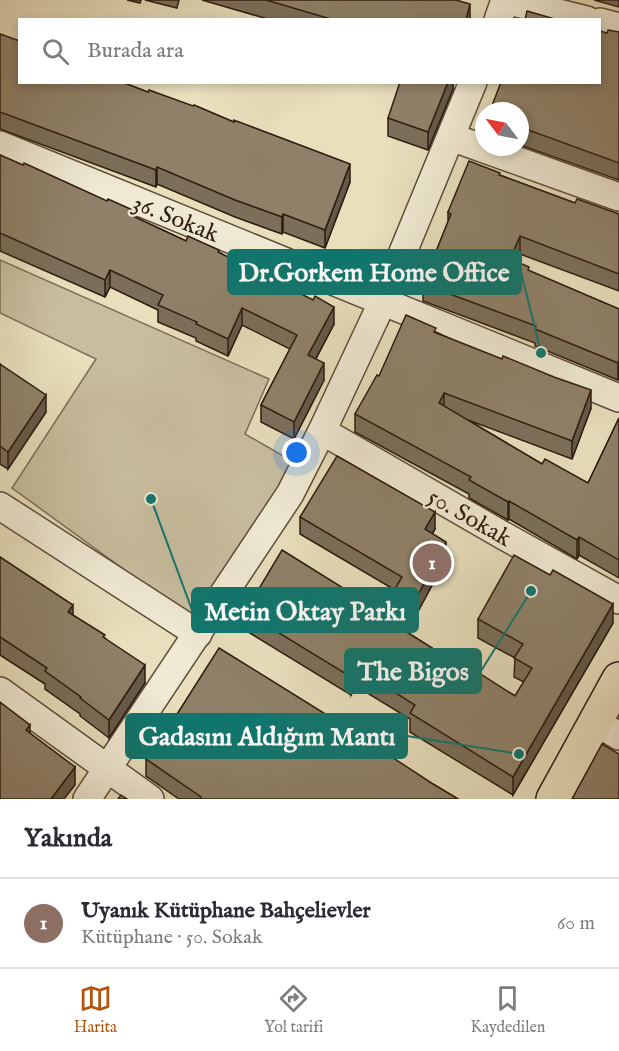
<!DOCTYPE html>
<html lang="tr">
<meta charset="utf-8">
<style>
:root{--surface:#fff;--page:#f2f2f3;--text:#2b2b33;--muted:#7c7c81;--line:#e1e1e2;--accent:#b45309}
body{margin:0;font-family:"IM FELL English",serif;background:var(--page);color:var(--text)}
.compass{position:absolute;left:475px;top:102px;width:54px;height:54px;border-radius:50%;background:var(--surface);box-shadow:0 3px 9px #0003;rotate:302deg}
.you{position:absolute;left:297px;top:453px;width:21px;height:21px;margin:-15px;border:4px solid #fff;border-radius:50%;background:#1a73e8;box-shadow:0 0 0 9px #1a73e833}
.badge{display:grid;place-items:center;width:39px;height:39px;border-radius:50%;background:var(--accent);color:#fff;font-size:20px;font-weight:700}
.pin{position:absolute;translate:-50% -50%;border:3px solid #fff;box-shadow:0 2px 6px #0006}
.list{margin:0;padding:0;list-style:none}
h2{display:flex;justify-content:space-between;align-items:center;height:78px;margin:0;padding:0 24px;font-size:26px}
h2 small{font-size:20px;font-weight:400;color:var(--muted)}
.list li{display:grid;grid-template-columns:39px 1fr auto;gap:18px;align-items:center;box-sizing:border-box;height:90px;padding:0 24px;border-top:2px solid var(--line)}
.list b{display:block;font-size:22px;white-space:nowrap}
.list p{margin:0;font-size:20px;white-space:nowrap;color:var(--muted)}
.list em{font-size:20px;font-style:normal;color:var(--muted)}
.icon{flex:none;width:33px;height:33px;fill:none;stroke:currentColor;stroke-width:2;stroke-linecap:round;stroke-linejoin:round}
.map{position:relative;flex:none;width:619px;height:799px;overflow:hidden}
.search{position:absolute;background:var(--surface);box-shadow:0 3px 9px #0003;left:18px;right:18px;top:18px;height:66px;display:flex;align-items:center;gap:15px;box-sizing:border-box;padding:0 21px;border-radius:0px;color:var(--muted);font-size:22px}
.sheet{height:168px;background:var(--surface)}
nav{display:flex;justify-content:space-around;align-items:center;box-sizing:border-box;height:84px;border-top:2px solid var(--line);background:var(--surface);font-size:16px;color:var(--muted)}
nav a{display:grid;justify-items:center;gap:3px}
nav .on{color:var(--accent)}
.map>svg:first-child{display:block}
.green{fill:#c8be9f;stroke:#7b6d57;stroke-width:1.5}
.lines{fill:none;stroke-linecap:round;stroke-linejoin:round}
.minor-casing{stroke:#5c4d3a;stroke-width:30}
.major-casing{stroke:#2e1c0f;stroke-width:36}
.minor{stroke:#f0ead4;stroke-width:27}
.major{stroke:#e8dfbd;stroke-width:33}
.wall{fill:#7b6f5a;stroke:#2e1c0f;stroke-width:1.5}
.shaded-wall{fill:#645a4a;stroke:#2e1c0f;stroke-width:1.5}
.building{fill:#8f8169;stroke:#2e1c0f;stroke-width:1.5}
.labels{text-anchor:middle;stroke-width:4.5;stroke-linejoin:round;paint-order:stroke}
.street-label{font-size:24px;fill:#2e1c0f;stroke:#f0ead4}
.leader{fill:none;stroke:#0f766e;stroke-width:2}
.callout-dot{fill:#0f766e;stroke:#f0ead4;stroke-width:2}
.callout{fill:#0f766e;stroke:#0f766e;stroke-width:2}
.callout-label{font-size:26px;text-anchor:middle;font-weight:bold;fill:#fff}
</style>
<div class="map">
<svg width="619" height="799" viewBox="0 0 619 799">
<rect width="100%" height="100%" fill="#e8dfbd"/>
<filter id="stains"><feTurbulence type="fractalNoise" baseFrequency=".00333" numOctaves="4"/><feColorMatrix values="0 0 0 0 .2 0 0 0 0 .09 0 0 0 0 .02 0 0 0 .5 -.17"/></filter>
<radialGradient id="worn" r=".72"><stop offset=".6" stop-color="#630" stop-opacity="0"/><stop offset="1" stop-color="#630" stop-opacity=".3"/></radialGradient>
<!-- green -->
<polygon class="green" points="0,260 269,379 245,434 294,462 268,510 192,619 12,488 96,359 0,313"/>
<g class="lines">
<!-- minor casing -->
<g class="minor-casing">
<g id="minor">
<polyline points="498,20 505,0 587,20"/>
<polyline points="600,22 619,27"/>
<polyline points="451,137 619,197"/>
<polyline points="0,145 619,398"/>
<polyline points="322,431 504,536 619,600"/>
<polyline points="0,506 198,634"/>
<polyline points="0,691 150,799"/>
<polyline points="596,722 619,736"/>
<polyline points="87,799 290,494 322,431 382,303 473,82"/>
</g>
</g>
<!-- major casing -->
<g class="major-casing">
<polyline id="major" points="553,799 619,679"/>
</g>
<!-- minor -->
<use href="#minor" class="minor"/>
<!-- major -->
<use href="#major" class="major"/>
</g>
<!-- wall -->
<g class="wall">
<polygon points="127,0 141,0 140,3"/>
<polygon points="145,0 179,0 177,8"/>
<polygon points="202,0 456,0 470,20 271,20"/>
<polygon points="594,0 619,0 619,7"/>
<polygon points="619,32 619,180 520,145 520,111"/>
<polygon points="0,34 350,182 325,248 283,232 282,234 235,217 157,184 156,187 0,129"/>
<polygon points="453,82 453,89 428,150 388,136 388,118"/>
<polygon points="0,155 186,241 219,252 334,324 316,359 324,380 294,439 261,422 261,405 290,349 242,325 228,356 196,341 196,338 158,322 158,310 110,287 105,297 0,251"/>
<polygon points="500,175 575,203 619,214 619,291 520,254 516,262 529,271 619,309 619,378 618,380 535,346 535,343 423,301 423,284 448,222 448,212"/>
<polygon points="436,332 591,408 572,459 468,420 542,464 588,483 619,418 619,578 579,555 577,559 509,519 508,520 469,498 469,494 355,432 355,414 379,376"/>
<polygon points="0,364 46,412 8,469 0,464"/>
<polygon points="300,517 435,529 432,534 446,559 414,619 395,606 395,590 300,534"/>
<polygon points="0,557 73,615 105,638 145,683 109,738 80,716 80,714 45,689 45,684 0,655"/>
<polygon points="245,612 388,620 446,657 515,696 524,682 514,677 515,658 478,638 478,619 613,623 513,795 410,732 410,719 356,686 351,695 245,630"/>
<polygon points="146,759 433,784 458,799 179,799 146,776"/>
</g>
<!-- shaded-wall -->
<g class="shaded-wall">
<polygon points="470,4 470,20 466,20"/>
<polygon points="448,82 453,82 453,89 428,150 428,132"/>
<polygon points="350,164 350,182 325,248 325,230"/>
<polygon points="157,167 157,184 156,187 156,170"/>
<polygon points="283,214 283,232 282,234 282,217"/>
<polygon points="520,236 520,254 510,276 510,259"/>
<polygon points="110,270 110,287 105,297 105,280"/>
<polygon points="334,307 334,324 308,373 308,355"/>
<polygon points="242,308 242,325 228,356 228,339"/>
<polygon points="619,360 619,378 618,380 618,363"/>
<polygon points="324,363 324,380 294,439 294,422"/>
<polygon points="591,390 591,408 572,459 572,441"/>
<polygon points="444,393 444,411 439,403"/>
<polygon points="46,395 46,412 8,469 8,452"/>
<polygon points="509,501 509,519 508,520 508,502"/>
<polygon points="435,512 435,529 425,546 425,529"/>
<polygon points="579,537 579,555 577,559 577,540"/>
<polygon points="446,542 446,559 414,619 414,602"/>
<polygon points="613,604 613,623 513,795 513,777"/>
<polygon points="73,605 73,622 68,612"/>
<polygon points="145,665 145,683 109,738 109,720"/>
<polygon points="356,668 356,686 351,695 351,677"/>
<polygon points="30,725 30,742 26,730"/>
<polygon points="75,767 75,785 64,799 51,799"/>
</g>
<!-- building -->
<g class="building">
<polygon points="266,0 456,0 470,4 466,20 334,20"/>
<polygon points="527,11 558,20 525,20"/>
<polygon points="608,30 619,32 619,163 520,127 520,111 490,111 501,82 600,82 600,31 607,33"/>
<polygon points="0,34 20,41 20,82 122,82 148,92 149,90 193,106 194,105 234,122 234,120 350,164 325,230 283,214 282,217 235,200 157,167 156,170 0,112"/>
<polygon points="400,82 448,82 428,132 388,118"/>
<polygon points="0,155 23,165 24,163 107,201 108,199 137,212 135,217 186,241 188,236 219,250 218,252 313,300 315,296 334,307 308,355 324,363 294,422 261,405 297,335 242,308 228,339 196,324 197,322 158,305 163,295 110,270 105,280 0,233"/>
<polygon points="469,161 500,173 499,175 575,203 577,199 619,214 619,274 520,236 510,259 529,267 528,270 619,309 619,360 618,363 535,329 536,326 423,284 451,214 448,212"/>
<polygon points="406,315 436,328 434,332 502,359 503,356 554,377 591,390 572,441 444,393 439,403 542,464 545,459 588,483 619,418 619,560 579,537 577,540 509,501 508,502 469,480 471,477 355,414 377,375 379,376"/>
<polygon points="0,364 46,395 8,452 0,446"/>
<polygon points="337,456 435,512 425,529 446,542 414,602 395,589 402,577 300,517"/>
<polygon points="282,550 388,616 386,619 446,657 448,653 515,696 532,668 514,658 523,644 478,619 514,555 550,575 553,570 613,604 513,777 410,713 415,705 356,668 351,677 245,612"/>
<polygon points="0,557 73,605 68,612 105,635 103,637 145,665 109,720 80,698 81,697 45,671 47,668 0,637"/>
<polygon points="219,648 343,725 433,784 458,799 200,799 201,797 146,759 179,711"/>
<polygon points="0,702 30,725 26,730 75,767 51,799 0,799"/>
<polygon points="602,744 619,754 619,799 572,799"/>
<polygon points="121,795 127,799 118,799"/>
</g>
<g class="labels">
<!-- street labels -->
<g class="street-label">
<text transform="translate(176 218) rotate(22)" y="8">36. Sokak</text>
<text transform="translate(470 517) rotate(30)" y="8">50. Sokak</text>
</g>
</g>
<!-- callouts -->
<path class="leader" d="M541 353L521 272M151 499L192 610M531 591L481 671M519 754L407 736"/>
<g class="callout-dot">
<circle cx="541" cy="353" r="6"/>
<circle cx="151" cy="499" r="6"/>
<circle cx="531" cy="591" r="6"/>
<circle cx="519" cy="754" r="6"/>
</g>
<g class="callout">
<rect x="228" y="250" width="293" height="44" rx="6"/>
<rect x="192" y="588" width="226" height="44" rx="6"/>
<rect x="345" y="649" width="136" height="44" rx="6"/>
<rect x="126" y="714" width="281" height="44" rx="6"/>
</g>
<g class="callout-label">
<text x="374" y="281">Dr.Gorkem Home Office</text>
<text x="305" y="620">Metin Oktay Parkı</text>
<text x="413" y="680">The Bigos</text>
<text x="267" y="745">Gadasını Aldığım Mantı</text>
</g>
<rect width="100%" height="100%" filter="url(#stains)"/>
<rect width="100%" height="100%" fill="url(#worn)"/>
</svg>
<svg class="compass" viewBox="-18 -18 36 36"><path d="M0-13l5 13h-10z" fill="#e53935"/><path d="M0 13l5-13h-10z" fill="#7c7c81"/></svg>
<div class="you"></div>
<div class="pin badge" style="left:432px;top:563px;background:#8d6e63">1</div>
<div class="search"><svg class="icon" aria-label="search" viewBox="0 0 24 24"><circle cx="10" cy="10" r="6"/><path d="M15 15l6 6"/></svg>Burada ara</div>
</div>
<section class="sheet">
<h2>Yakında<small></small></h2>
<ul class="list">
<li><span class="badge" style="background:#8d6e63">1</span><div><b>Uyanık Kütüphane Bahçelievler</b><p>Kütüphane · 50. Sokak</p></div><em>60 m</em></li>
</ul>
</section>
<nav>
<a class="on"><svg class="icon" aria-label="map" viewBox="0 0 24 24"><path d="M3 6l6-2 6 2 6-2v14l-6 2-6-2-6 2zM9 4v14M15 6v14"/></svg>Harita</a>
<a><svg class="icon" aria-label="directions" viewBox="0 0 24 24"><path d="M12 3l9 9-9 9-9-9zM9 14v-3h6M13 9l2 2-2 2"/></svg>Yol tarifi</a>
<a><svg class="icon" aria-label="saved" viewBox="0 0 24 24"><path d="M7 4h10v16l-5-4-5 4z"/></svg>Kaydedilen</a>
</nav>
